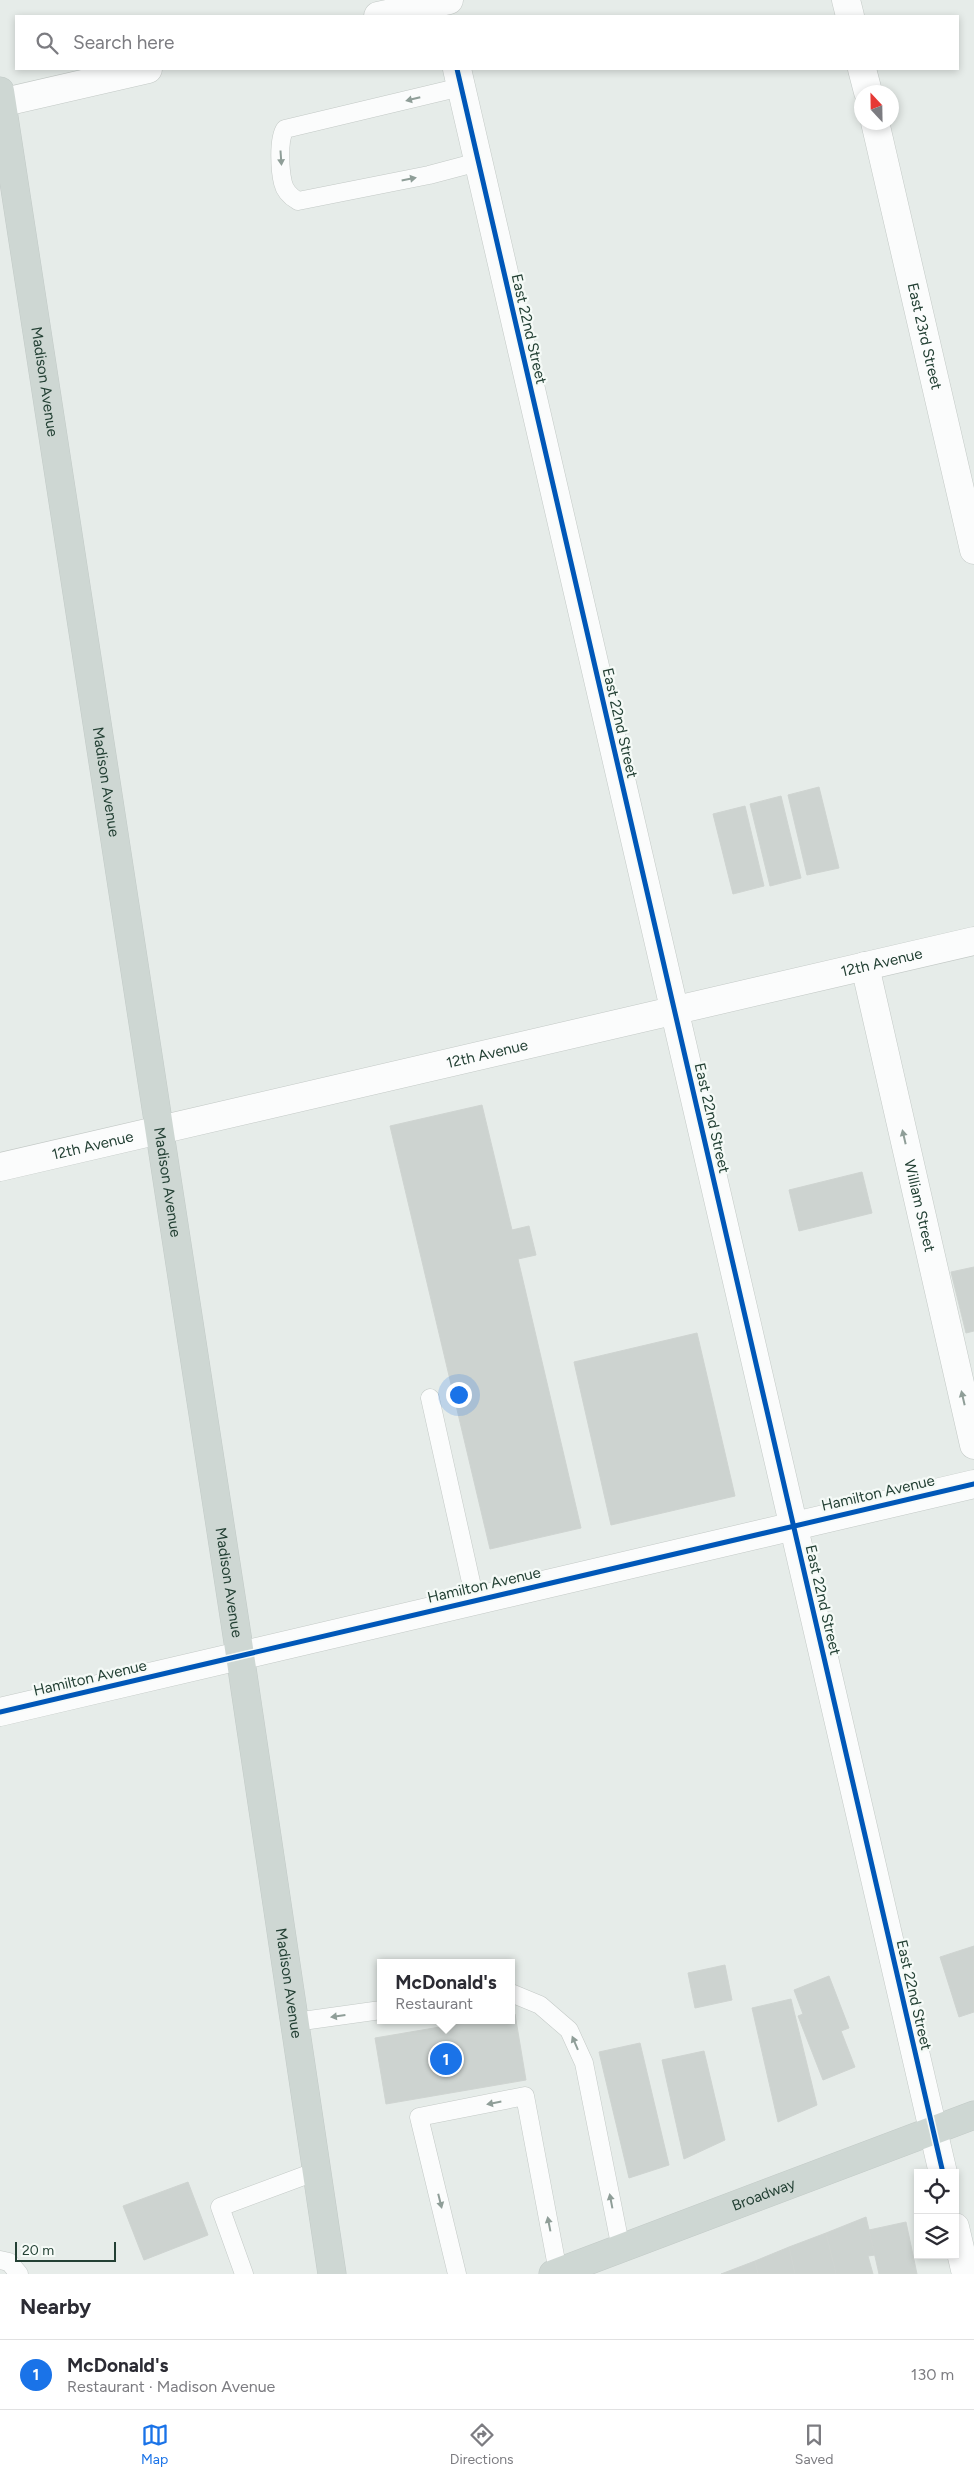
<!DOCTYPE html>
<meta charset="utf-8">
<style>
:root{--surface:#fff;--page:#f7f7f7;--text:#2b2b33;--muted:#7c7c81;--line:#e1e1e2;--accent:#1a73e8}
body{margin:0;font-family:Figtree,sans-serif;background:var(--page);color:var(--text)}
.controls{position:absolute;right:15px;bottom:15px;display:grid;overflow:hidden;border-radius:0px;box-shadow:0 2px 8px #0003}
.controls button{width:45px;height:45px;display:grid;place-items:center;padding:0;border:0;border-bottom:1px solid var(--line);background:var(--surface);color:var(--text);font:25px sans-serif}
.compass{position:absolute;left:854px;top:85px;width:45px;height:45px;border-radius:50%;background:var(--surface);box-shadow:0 2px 8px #0003;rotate:338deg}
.scale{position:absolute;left:15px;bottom:12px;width:101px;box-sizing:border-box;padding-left:5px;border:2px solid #234034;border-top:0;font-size:14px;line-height:18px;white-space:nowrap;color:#234034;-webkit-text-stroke:4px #f5faf7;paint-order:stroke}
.you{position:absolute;left:458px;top:1394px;width:18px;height:18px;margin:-12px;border:4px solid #fff;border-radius:50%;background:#1a73e8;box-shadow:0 0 0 8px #1a73e833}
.badge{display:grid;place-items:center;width:32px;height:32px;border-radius:50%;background:var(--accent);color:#fff;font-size:16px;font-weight:700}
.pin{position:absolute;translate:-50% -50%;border:2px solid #fff;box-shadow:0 1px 5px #0006}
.popup{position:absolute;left:377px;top:1959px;width:138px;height:65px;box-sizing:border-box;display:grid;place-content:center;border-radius:0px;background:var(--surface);filter:drop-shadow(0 1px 4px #0005);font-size:16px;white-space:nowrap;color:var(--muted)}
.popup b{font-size:19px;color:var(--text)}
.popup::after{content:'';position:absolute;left:50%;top:100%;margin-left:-10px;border:10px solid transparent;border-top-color:var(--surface)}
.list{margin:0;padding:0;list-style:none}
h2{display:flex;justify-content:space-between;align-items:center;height:65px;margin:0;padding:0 20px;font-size:21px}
h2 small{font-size:16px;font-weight:400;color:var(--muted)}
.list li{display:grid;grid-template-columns:32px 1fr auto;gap:15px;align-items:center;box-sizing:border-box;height:70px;padding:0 20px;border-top:1px solid var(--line)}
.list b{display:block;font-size:19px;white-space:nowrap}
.list p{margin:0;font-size:16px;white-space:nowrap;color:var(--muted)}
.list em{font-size:16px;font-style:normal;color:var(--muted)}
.icon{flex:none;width:28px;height:28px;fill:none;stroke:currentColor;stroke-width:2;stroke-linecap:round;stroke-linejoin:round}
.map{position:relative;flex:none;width:974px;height:2274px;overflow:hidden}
.search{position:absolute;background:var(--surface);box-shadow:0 2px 8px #0003;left:15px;right:15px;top:15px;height:55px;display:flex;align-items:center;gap:12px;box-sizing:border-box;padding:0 18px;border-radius:0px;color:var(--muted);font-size:19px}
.sheet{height:135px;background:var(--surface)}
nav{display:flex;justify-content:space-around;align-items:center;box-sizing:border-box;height:70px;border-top:1px solid var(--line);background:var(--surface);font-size:14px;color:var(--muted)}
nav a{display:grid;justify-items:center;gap:2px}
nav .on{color:var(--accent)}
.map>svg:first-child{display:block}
.building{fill:#cdd3d0;stroke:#cfd4d1}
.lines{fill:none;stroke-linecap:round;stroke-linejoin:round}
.service-casing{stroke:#c3c9c6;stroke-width:19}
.minor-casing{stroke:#c3c9c6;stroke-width:29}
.primary-casing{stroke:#c2cac7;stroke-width:29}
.service{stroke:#fbfcfc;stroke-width:18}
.minor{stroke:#fbfcfc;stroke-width:28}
.primary{stroke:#ced7d3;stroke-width:28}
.cycleway-casing{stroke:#f5faf7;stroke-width:8}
.cycleway{stroke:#0057b8;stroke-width:5}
.oneway{fill:#8f9e98}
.labels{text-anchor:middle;stroke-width:4.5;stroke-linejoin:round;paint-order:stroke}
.street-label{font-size:15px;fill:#234034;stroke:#f5faf7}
</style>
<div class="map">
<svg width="974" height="2274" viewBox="0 0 974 2274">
<rect width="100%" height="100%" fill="#e6ece9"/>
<!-- building -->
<g class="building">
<polygon points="819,787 839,868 807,875 788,795"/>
<polygon points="781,796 801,878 770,886 750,804"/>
<polygon points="745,806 764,886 733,894 713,814"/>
<polygon points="482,1105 512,1230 529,1226 536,1255 518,1259 581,1528 490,1549 390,1126"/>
<polygon points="862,1172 872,1213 799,1231 789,1190"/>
<polygon points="974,1267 974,1331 966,1333 951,1272"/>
<polygon points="697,1333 735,1496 611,1525 574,1362"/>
<polygon points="974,1946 974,2012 959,2017 940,1957"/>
<polygon points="725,1965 732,2000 695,2008 688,1973"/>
<polygon points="829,1976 849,2028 841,2031 855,2067 823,2080 798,2016 803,2014 794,1990"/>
<polygon points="791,1999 817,2105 778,2122 752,2008"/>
<polygon points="515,2014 526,2080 386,2104 375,2038 481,2020 511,2020 511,2015"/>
<polygon points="640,2043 669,2165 629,2178 599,2052"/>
<polygon points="704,2051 725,2140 684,2159 662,2060"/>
<polygon points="188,2182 208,2235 144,2260 123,2206"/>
<polygon points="866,2217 875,2255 868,2256 873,2274 836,2274 826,2233"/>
<polygon points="906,2222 917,2274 879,2274 869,2230"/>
<polygon points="826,2233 836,2274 795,2274 789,2247"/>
<polygon points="789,2247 795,2274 758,2274 755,2261"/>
<polygon points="755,2261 758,2274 721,2274"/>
</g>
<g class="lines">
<!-- service casing -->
<g class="service-casing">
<g id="service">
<path d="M461,87L285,129C278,139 280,171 283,183C285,192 291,197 298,201L429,175L478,162"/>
<polyline points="430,1398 475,1600"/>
<polyline points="511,1993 540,2005 569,2030 584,2063 621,2249"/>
<polyline points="295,2022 381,2010"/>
<polyline points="0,2260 9,2262 19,2274"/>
<polyline points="244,2274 220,2207 317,2171"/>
<polyline points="457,2274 419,2117 525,2096 558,2272"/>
</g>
</g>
<!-- minor casing -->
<g class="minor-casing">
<g id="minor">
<polyline points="846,0 850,16"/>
<polyline points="378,16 449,0"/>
<polyline points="457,69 943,2173"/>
<polyline points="862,69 868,92"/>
<polyline points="0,103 148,69"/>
<path id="s1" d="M875,122L974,550"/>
<path id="s2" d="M865,966L974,1445"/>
<path id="s3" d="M0,1167L974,941"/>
<polyline points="0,1712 974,1484"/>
<polyline points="955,2227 966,2274"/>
</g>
</g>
<!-- primary casing -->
<g class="primary-casing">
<g id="primary">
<path id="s4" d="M0,91L240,1655L332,2274"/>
<path id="s5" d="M553,2274L974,2115"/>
</g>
</g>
<!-- service -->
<use href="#service" class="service"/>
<!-- minor -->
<use href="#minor" class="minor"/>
<!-- primary -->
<use href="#primary" class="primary"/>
<!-- cycleway casing -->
<g class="cycleway-casing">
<g id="cycleway">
<polyline points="457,69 943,2173"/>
<polyline points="0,1712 974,1484"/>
</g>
</g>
<!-- cycleway -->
<use href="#cycleway" class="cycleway"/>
</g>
<!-- one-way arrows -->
<defs><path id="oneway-solid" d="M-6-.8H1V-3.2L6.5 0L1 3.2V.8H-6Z" transform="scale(1.25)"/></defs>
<g class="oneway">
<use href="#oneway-solid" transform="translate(413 99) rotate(166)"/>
<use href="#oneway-solid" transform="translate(281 158) rotate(86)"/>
<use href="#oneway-solid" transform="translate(409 179) rotate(-11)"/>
<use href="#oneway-solid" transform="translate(904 1137) rotate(-103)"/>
<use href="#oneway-solid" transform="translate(963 1398) rotate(-103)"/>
<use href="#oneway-solid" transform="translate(338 2016) rotate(172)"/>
<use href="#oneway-solid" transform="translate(575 2043) rotate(-113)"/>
<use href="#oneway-solid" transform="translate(494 2103) rotate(169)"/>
<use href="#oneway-solid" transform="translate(440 2201) rotate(76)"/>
<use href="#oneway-solid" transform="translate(611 2201) rotate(-101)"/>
<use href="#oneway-solid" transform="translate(549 2224) rotate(-101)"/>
</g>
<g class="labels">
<!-- street labels -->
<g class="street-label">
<text transform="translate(529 329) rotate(77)" y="5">East 22nd Street</text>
<text dy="5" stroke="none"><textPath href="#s1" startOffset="220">East 23rd Street</textPath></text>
<text dy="5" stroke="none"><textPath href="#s4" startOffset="294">Madison Avenue</textPath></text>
<text transform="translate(620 723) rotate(77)" y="5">East 22nd Street</text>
<text dy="5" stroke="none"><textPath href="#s4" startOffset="699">Madison Avenue</textPath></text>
<text dy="5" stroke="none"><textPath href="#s3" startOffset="905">12th Avenue</textPath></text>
<text dy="5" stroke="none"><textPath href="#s3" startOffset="500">12th Avenue</textPath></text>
<text transform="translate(712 1118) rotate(77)" y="5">East 22nd Street</text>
<text dy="5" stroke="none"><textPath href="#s3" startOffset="95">12th Avenue</textPath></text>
<text dy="5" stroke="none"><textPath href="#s4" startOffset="1104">Madison Avenue</textPath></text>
<text dy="5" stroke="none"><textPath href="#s2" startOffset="246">William Street</textPath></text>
<text transform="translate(878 1493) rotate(-13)" y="5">Hamilton Avenue</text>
<text dy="5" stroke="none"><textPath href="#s4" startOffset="1509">Madison Avenue</textPath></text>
<text transform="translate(484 1585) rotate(-13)" y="5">Hamilton Avenue</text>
<text transform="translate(823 1600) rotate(77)" y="5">East 22nd Street</text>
<text transform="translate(90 1678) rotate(-13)" y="5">Hamilton Avenue</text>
<text dy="5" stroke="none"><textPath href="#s4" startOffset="1914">Madison Avenue</textPath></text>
<text transform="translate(914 1995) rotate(77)" y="5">East 22nd Street</text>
<text dy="5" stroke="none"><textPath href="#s5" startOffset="225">Broadway</textPath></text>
</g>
</g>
</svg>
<div class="controls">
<button><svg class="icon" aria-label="locate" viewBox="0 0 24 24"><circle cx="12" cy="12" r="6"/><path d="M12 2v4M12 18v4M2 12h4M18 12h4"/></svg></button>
<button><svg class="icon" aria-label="layers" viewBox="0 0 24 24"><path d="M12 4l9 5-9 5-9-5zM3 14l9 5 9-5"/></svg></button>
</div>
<svg class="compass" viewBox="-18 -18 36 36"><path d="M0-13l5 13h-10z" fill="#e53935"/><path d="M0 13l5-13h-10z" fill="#7c7c81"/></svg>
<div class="scale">20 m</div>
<div class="you"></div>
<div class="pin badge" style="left:446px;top:2059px">1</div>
<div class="popup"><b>McDonald's</b>Restaurant</div>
<div class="search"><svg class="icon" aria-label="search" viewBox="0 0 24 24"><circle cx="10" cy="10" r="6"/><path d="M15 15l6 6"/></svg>Search here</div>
</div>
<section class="sheet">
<h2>Nearby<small></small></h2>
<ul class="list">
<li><span class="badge">1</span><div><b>McDonald's</b><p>Restaurant · Madison Avenue</p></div><em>130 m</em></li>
</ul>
</section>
<nav>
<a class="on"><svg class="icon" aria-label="map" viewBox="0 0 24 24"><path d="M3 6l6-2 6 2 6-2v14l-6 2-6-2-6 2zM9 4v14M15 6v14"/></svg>Map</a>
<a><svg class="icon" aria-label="directions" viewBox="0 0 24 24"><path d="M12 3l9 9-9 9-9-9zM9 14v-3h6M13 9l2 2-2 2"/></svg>Directions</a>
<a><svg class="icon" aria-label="saved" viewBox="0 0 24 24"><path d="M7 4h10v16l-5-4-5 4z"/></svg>Saved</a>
</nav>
